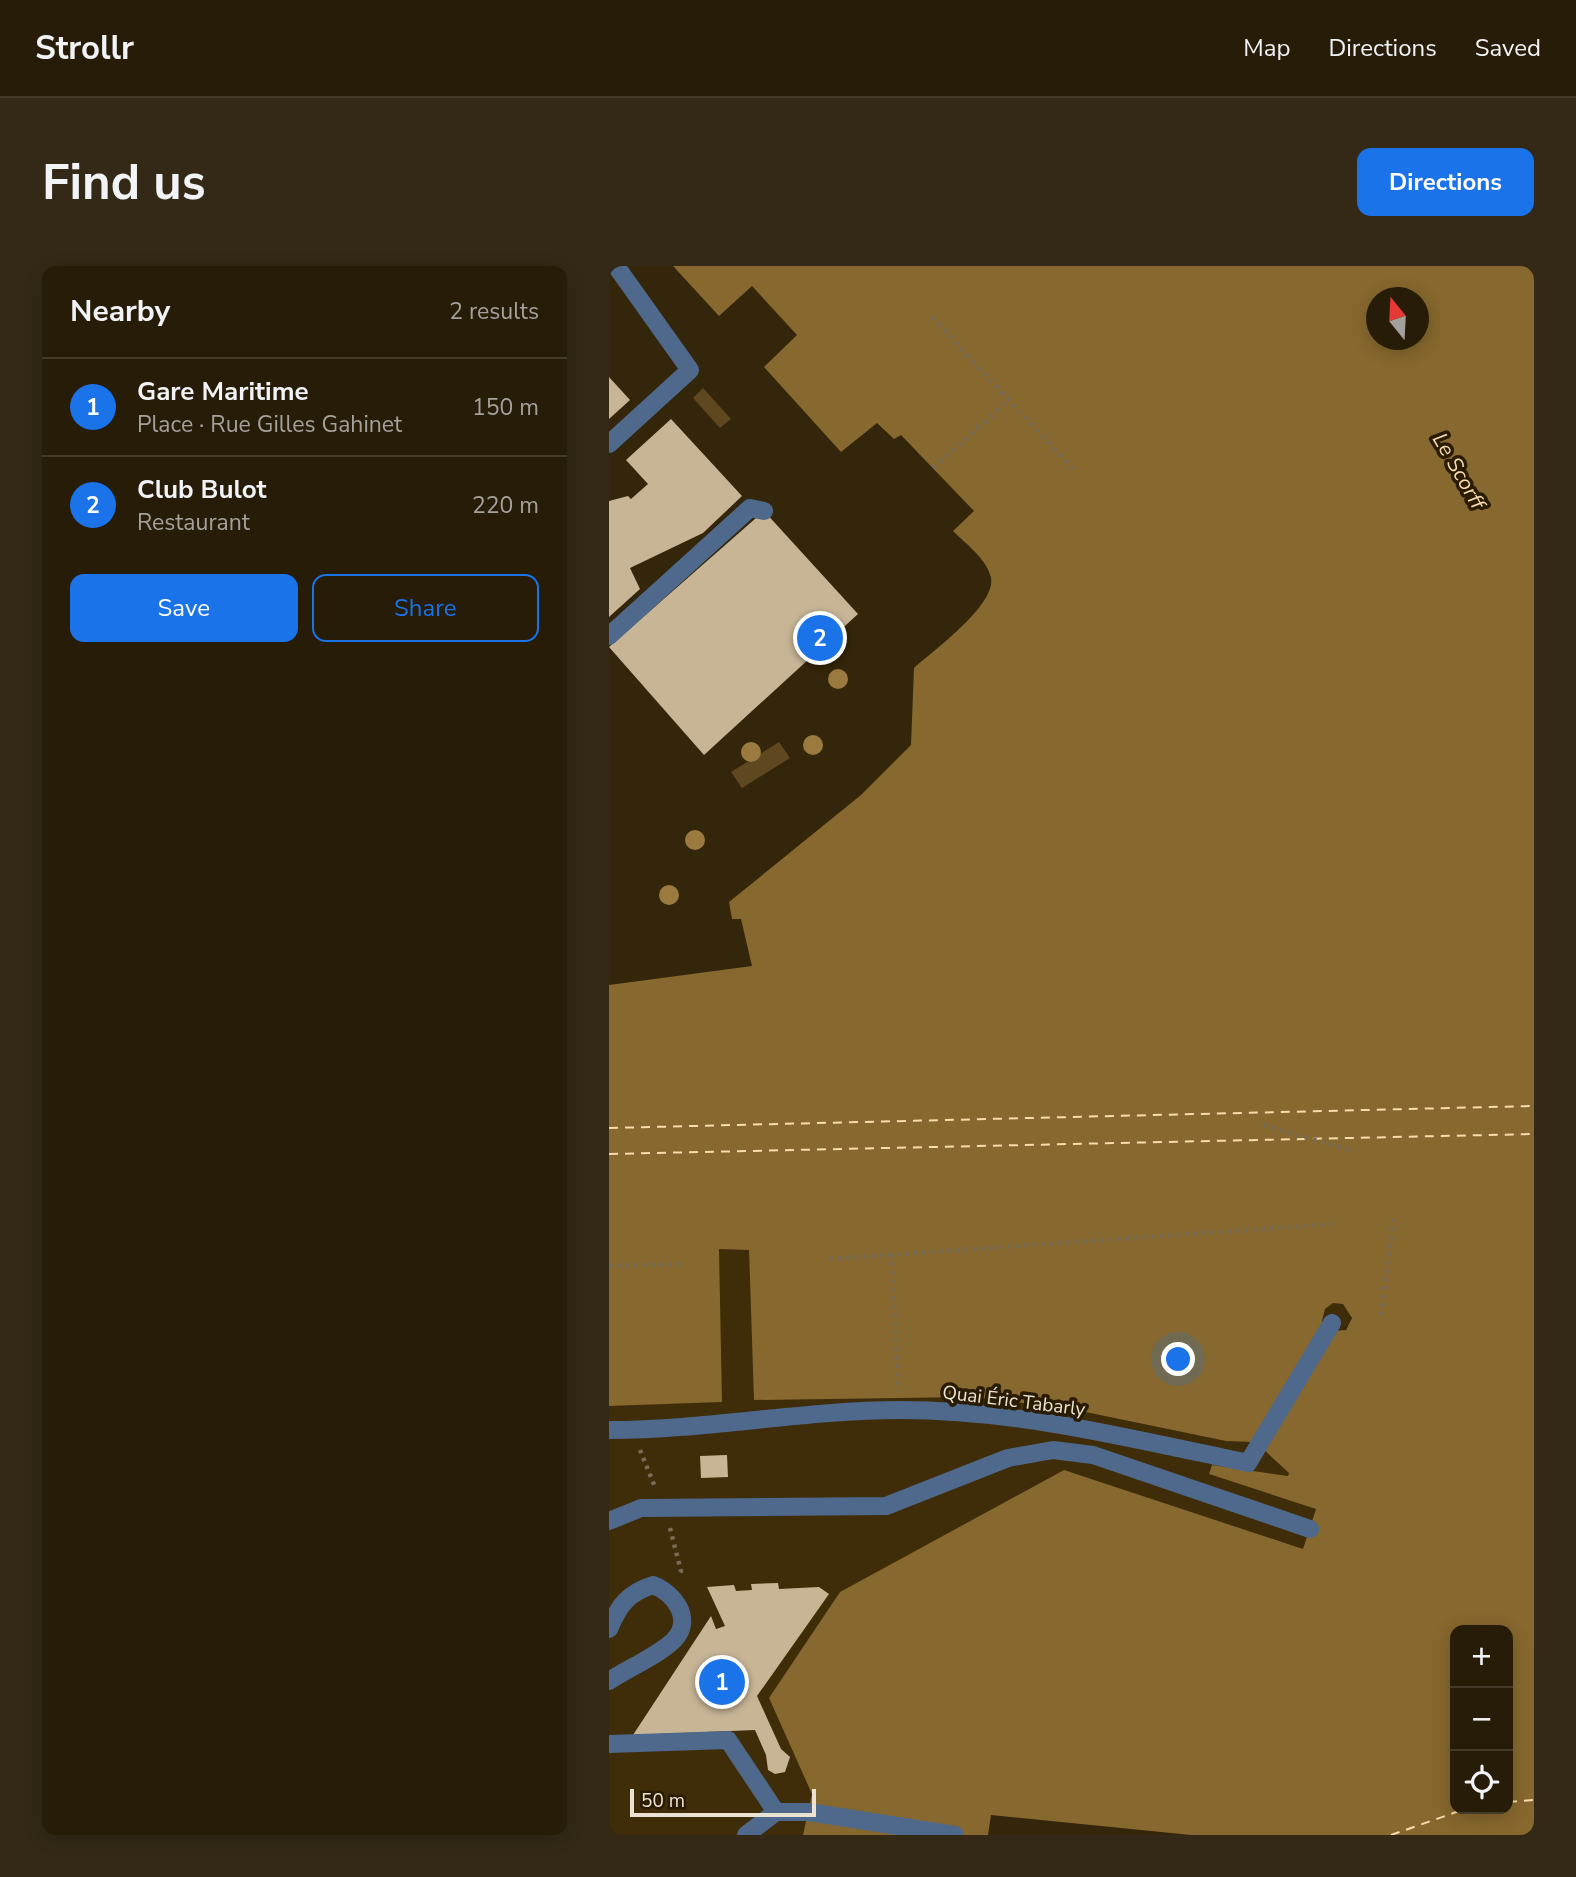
<!DOCTYPE html>
<meta charset="utf-8">
<style>
:root{--surface:#271c08;--page:#332916;--text:#f1f3f6;--muted:#a4a19c;--line:#433a29;--accent:#1a73e8}
body{margin:0;font-family:"Nunito Sans",sans-serif;background:var(--page);color:var(--text)}
.controls{position:absolute;right:21px;bottom:21px;display:grid;overflow:hidden;border-radius:14px;box-shadow:0 4px 18px #0003}
.controls button{width:63px;height:63px;display:grid;place-items:center;padding:0;border:0;border-bottom:2px solid var(--line);background:var(--surface);color:var(--text);font:35px sans-serif}
.compass{position:absolute;left:757px;top:21px;width:63px;height:63px;border-radius:50%;background:var(--surface);box-shadow:0 4px 18px #0003;rotate:342deg}
.scale{position:absolute;left:21px;bottom:18px;width:186px;box-sizing:border-box;padding-left:7px;border:4px solid #ebe2d2;border-top:0;font-size:19px;line-height:24px;white-space:nowrap;color:#ebe2d2;-webkit-text-stroke:5px #2a1c02;paint-order:stroke}
.you{position:absolute;left:570px;top:1094px;width:24px;height:24px;margin:-18px;border:5px solid #fff;border-radius:50%;background:#1a73e8;box-shadow:0 0 0 10px #1a73e833}
.badge{display:grid;place-items:center;width:46px;height:46px;border-radius:50%;background:var(--accent);color:#fff;font-size:23px;font-weight:700}
.pin{position:absolute;translate:-50% -50%;border:4px solid #fff;box-shadow:0 2px 7px #0006}
.list{margin:0;padding:0;list-style:none}
h2{display:flex;justify-content:space-between;align-items:center;height:91px;margin:0;padding:0 28px;font-size:30px}
h2 small{font-size:23px;font-weight:400;color:var(--muted)}
.list li{display:grid;grid-template-columns:46px 1fr auto;gap:21px;align-items:center;box-sizing:border-box;height:98px;padding:0 28px;border-top:2px solid var(--line)}
.list b{display:block;font-size:26px;white-space:nowrap}
.list p{margin:0;font-size:23px;white-space:nowrap;color:var(--muted)}
.list em{font-size:23px;font-style:normal;color:var(--muted)}
.actions{display:flex;gap:14px;padding:21px 28px}
.actions a{flex:1;padding:16px 0;border:2px solid var(--accent);border-radius:14px;text-align:center;font-size:24px;color:var(--accent)}
.actions .main{background:var(--accent);color:#fff}
.icon{flex:none;width:38px;height:38px;fill:none;stroke:currentColor;stroke-width:2;stroke-linecap:round;stroke-linejoin:round}
.map{position:relative;flex:none;width:925px;height:1569px;overflow:hidden;border-radius:14px}
header{display:flex;align-items:center;gap:42px;box-sizing:border-box;height:98px;padding:0 35px;background:var(--surface);border-bottom:2px solid var(--line)}
header strong{font-size:33px}
nav{display:flex;gap:38px;margin-inline-start:auto;font-size:24px}
.intro{display:flex;align-items:center;justify-content:space-between;box-sizing:border-box;height:168px;padding:0 42px}
h1{margin:0;font-size:49px}
.button{padding:18px 32px;border-radius:14px;background:var(--accent);color:#fff;font-size:24px;font-weight:700}
main{display:flex;gap:42px;padding:0 42px}
aside{flex:1;background:var(--surface);border-radius:14px;box-shadow:0 4px 18px #0003}
.map>svg:first-child{display:block}
.built{fill:#3f2d09}
.green{fill:#5f481f}
.water{fill:#87682e;fill-rule:evenodd}
.pier{fill:#34260a}
.lines{fill:none;stroke-linecap:round;stroke-linejoin:round}
.ferry{stroke:#f9dcad;stroke-width:2;stroke-dasharray:9 7;stroke-linecap:butt}
.building{fill:#c7b596}
.path{stroke:#776b54;stroke-width:4.5;stroke-dasharray:3.5 5;stroke-linecap:butt}
.minor{stroke:#4e698c;stroke-width:18}
.tree{fill:#9a7a3f}
.labels{text-anchor:middle;stroke-width:7;stroke-linejoin:round;paint-order:stroke}
.street-label{font-size:19px;fill:#ebe2d2;stroke:#2a1c02}
.water-label{font-size:21px;font-style:italic;fill:#f9dcad;stroke:#2a1c02}
</style>
<header>
<strong>Strollr</strong>
<nav><a>Map</a><a>Directions</a><a>Saved</a></nav>
</header>
<div class="intro"><h1>Find us</h1><a class="button">Directions</a></div>
<main>
<aside>
<h2>Nearby<small>2 results</small></h2>
<ul class="list">
<li><span class="badge">1</span><div><b>Gare Maritime</b><p>Place · Rue Gilles Gahinet</p></div><em>150 m</em></li>
<li><span class="badge">2</span><div><b>Club Bulot</b><p>Restaurant</p></div><em>220 m</em></li>
</ul>
<div class="actions"><a class="main">Save</a><a>Share</a></div>
</aside>
<div class="map">
<svg width="925" height="1569" viewBox="0 0 925 1569">
<rect width="100%" height="100%" fill="#34260a"/>
<!-- built -->
<polygon class="built" points="110,983 140,984 145,1134 363,1131 457,1142 617,1175 642,1176 713,1055 716,1043 724,1037 734,1038 742,1047 741,1058 730,1066 653,1181 680,1207 679,1210 600,1207 707,1243 694,1283 455,1204 160,1432 203,1528 194,1569 0,1569 0,1140 112,1136"/>
<!-- green -->
<g class="green">
<polygon points="94,122 122,153 111,162 84,132"/>
<polygon points="170,476 181,492 133,522 122,506"/>
</g>
<!-- water -->
<path class="water" d="M64,0H925V1569H194L203,1528L160,1432L231,1326L455,1204L694,1283L707,1243L600,1208L603,1199L679,1210L680,1207L653,1182L723,1065L737,1064L743,1052L734,1038L724,1037L716,1043L713,1055L716,1061L642,1176L617,1175L457,1142L363,1131L145,1134L140,984L110,983L113,1136L0,1140V719L143,700L132,653H123L120,636L252,529L302,479L305,402C325,384 387,339 382,312C378,293 357,278 344,265L365,245L292,169L285,173L268,157L232,186L155,101L188,69L143,20L110,50ZM768,32H810V74H768ZM846,1364H899V1543H846Z"/>
<!-- pier -->
<polygon class="pier" points="382,1549 582,1569 379,1569"/>
<g class="lines">
<!-- ferry -->
<g class="ferry">
<polyline points="0,862 925,840"/>
<polyline points="0,888 925,868"/>
<polyline points="899,1536 925,1534"/>
<polyline points="782,1569 856,1543"/>
</g>
</g>
<!-- building -->
<g class="building">
<polygon points="0,111 21,134 0,153"/>
<polygon points="62,153 133,230 94,267 21,302 31,323 0,351 0,235 19,230 22,233 39,218 17,194"/>
<polygon points="155,245 249,348 95,489 0,381"/>
<polygon points="118,1189 119,1211 92,1212 91,1190"/>
<polygon points="169,1317 170,1323 210,1321 220,1328 148,1430 172,1483 181,1491 176,1506 166,1508 159,1504 157,1489 146,1464 24,1469 102,1350 107,1363 116,1360 98,1321 125,1319 127,1325 143,1324 142,1318"/>
</g>
<g class="lines">
<!-- path -->
<g class="path">
<polyline points="323,51 464,203"/>
<polyline points="324,202 400,134"/>
<polyline points="655,859 743,885"/>
<polyline points="283,988 289,1125"/>
<polyline points="220,993 725,958"/>
<polyline points="0,1000 77,998"/>
<polyline points="772,1049 785,951"/>
<polyline points="31,1184 46,1221"/>
<polyline points="61,1262 72,1305 68,1310"/>
</g>
<!-- minor -->
<g class="minor">
<polyline points="0,178 81,104 7,0"/>
<polyline points="0,370 141,242 155,245"/>
<path d="M0,1164C98,1164 195,1144 292,1144C409,1144 525,1173 639,1197L723,1057"/>
<polyline points="0,1255 32,1242 277,1240 399,1192 444,1184 484,1189 701,1263"/>
<path d="M0,1363C10,1339 19,1327 44,1319C65,1327 85,1353 65,1374C50,1389 18,1403 0,1415"/>
<polyline points="0,1478 119,1474 167,1546"/>
<polyline points="137,1569 167,1546 199,1546 346,1569"/>
</g>
</g>
<!-- trees -->
<g class="tree">
<circle cx="229" cy="413" r="10"/>
<circle cx="204" cy="479" r="10"/>
<circle cx="142" cy="486" r="10"/>
<circle cx="86" cy="574" r="10"/>
<circle cx="60" cy="629" r="10"/>
</g>
<g class="labels">
<!-- street labels -->
<g class="street-label">
<text transform="translate(405 1134) rotate(7)" y="7">Quai Éric Tabarly</text>
</g>
<!-- water labels -->
<g class="water-label">
<text transform="translate(850 205) rotate(60)" y="7">Le Scorff</text>
</g>
</g>
</svg>
<div class="controls">
<button>+</button>
<button>−</button>
<button><svg class="icon" aria-label="locate" viewBox="0 0 24 24"><circle cx="12" cy="12" r="6"/><path d="M12 2v4M12 18v4M2 12h4M18 12h4"/></svg></button>
</div>
<svg class="compass" viewBox="-18 -18 36 36"><path d="M0-13l5 13h-10z" fill="#e53935"/><path d="M0 13l5-13h-10z" fill="#a4a19c"/></svg>
<div class="scale">50 m</div>
<div class="you"></div>
<div class="pin badge" style="left:113px;top:1416px">1</div>
<div class="pin badge" style="left:211px;top:372px">2</div>
</div>
</main>
